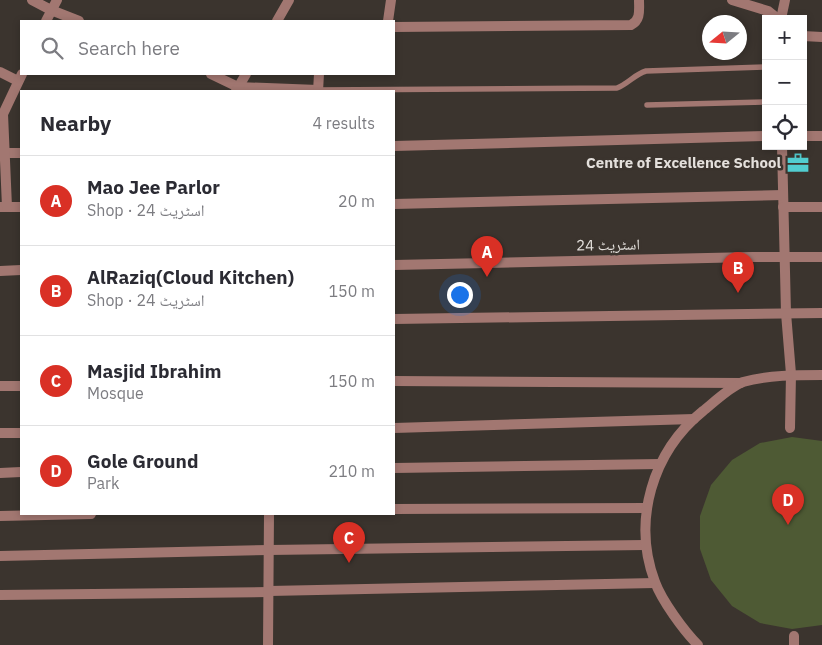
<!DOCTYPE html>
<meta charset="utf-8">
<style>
:root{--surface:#fff;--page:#f7f7f7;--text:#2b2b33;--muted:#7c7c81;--line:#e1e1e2;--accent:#d93025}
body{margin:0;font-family:"IBM Plex Sans","Noto Naskh Arabic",sans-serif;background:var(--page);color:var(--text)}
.controls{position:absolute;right:15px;top:15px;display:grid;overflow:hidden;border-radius:0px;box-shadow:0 2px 8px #0003}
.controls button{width:45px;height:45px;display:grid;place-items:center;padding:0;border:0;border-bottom:1px solid var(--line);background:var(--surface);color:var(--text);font:25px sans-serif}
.compass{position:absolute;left:702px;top:15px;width:45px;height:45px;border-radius:50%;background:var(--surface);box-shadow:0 2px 8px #0003;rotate:252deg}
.you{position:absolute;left:459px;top:294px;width:18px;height:18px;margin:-12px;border:4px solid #fff;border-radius:50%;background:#1a73e8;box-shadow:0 0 0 8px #1a73e833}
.badge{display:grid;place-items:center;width:32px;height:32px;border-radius:50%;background:var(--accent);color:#fff;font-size:16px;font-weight:700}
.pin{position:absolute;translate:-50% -41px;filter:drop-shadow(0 1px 2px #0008)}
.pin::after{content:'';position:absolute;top:26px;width:18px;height:15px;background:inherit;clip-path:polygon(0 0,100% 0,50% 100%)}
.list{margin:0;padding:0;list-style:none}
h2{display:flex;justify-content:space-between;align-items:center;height:65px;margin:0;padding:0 20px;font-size:21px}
h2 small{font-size:16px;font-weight:400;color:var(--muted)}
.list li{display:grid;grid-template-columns:32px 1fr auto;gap:15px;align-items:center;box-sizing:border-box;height:90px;padding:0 20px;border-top:1px solid var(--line)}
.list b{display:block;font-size:19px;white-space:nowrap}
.list p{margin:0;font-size:16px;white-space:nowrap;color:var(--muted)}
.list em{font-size:16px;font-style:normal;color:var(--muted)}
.icon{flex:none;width:28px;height:28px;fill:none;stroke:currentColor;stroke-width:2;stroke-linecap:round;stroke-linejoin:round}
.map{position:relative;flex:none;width:822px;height:645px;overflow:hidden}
.search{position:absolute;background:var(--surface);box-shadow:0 2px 8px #0003;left:20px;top:20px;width:375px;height:55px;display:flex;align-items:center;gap:12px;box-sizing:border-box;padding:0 18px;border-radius:0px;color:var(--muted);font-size:19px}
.panel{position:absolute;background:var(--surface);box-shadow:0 2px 8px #0003;left:20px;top:90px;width:375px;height:425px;border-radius:0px}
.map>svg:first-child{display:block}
.green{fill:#4e5a34}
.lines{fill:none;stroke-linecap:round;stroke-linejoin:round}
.service{stroke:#a27771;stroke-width:5.5}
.minor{stroke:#a27771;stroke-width:10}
.labels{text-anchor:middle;stroke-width:5;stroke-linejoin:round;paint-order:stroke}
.poi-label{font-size:15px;font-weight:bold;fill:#e4e0dc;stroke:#3b342e;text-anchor:end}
.street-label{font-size:15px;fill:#e4e0dc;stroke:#3b342e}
</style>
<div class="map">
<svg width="822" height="645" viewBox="0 0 822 645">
<rect width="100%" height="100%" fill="#3b342e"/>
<!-- green -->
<polygon class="green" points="792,437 822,441 822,625 792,629 760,623 732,606 711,580 700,549 700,516 711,485 732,460 760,443"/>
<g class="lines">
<!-- service -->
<g class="service">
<path d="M318,90L617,88C628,84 635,74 646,71L766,67"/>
<polyline points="647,105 766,102"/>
</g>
<!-- minor -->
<g class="minor">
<polyline points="32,0 51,10 79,21"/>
<polyline points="732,0 768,11 778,19"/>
<polyline points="781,19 785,0"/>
<polyline points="46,21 57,0"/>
<polyline points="277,21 289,0"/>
<polyline points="388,21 391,0"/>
<path d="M394,27L631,25C641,20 639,10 639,0"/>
<polyline points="803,36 822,37"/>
<polyline points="0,72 18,81"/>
<polyline points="211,74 238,87 318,90"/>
<polyline points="236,91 246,74"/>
<polyline points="318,91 319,74"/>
<polyline points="803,136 822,136"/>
<polyline points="394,146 766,136"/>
<polyline points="782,146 786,313 791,374 790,428"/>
<polyline points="0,153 21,153"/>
<polyline points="394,204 783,195"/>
<polyline points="0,207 21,207"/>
<polyline points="7,207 3,114 22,74"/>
<polyline points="783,207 822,207"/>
<polyline points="394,265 752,257 822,257"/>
<polyline points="0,271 21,270"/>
<polyline points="394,319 822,313"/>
<polyline points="394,381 741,383"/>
<polyline points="0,386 21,386"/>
<polyline points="394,428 694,419"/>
<polyline points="0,433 21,433"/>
<polyline points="394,468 660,464"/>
<polyline points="0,473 21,472"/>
<polyline points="394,509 646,508"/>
<polyline points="0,516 91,514"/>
<polyline points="0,556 269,550 645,545"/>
<polyline points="269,591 655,583"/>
<polyline points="0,595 269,592"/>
<polyline points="794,636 794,645"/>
<polyline points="268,645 269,514"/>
<path d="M698,645C684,631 662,601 655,582C632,521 652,452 703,411C713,403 731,386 743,382C768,375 796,375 822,375"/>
</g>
</g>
<!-- icons -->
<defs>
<g id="office-bare" transform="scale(1.725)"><path d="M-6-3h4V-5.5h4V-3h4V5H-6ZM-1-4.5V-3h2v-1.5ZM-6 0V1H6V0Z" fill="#52cdd0" stroke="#3b342e" stroke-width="2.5" paint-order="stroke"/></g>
</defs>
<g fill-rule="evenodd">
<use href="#office-bare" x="798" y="163"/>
</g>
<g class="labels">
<!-- poi labels -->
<g class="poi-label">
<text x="781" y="168">Centre of Excellence School</text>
</g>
<!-- street labels -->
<g class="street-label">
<text transform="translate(608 245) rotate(-1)" y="5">اسٹریٹ 24</text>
</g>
</g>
</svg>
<div class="controls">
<button>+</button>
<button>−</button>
<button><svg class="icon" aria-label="locate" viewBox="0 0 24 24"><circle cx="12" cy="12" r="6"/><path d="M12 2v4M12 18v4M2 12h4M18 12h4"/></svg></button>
</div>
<svg class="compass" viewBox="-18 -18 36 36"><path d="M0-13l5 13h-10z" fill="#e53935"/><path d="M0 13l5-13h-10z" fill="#7c7c81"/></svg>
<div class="you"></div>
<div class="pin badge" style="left:487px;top:277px">A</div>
<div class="pin badge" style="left:738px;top:293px">B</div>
<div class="pin badge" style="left:349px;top:563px">C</div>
<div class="pin badge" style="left:788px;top:525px">D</div>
<div class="search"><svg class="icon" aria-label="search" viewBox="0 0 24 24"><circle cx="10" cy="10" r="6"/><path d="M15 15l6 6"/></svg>Search here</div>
<section class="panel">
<h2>Nearby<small>4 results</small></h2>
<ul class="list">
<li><span class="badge">A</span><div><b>Mao Jee Parlor</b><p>Shop · اسٹریٹ 24</p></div><em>20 m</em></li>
<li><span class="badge">B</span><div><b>AlRaziq(Cloud Kitchen)</b><p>Shop · اسٹریٹ 24</p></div><em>150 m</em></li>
<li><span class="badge">C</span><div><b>Masjid Ibrahim</b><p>Mosque</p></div><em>150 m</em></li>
<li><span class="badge">D</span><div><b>Gole Ground</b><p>Park</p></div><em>210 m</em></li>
</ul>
</section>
</div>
